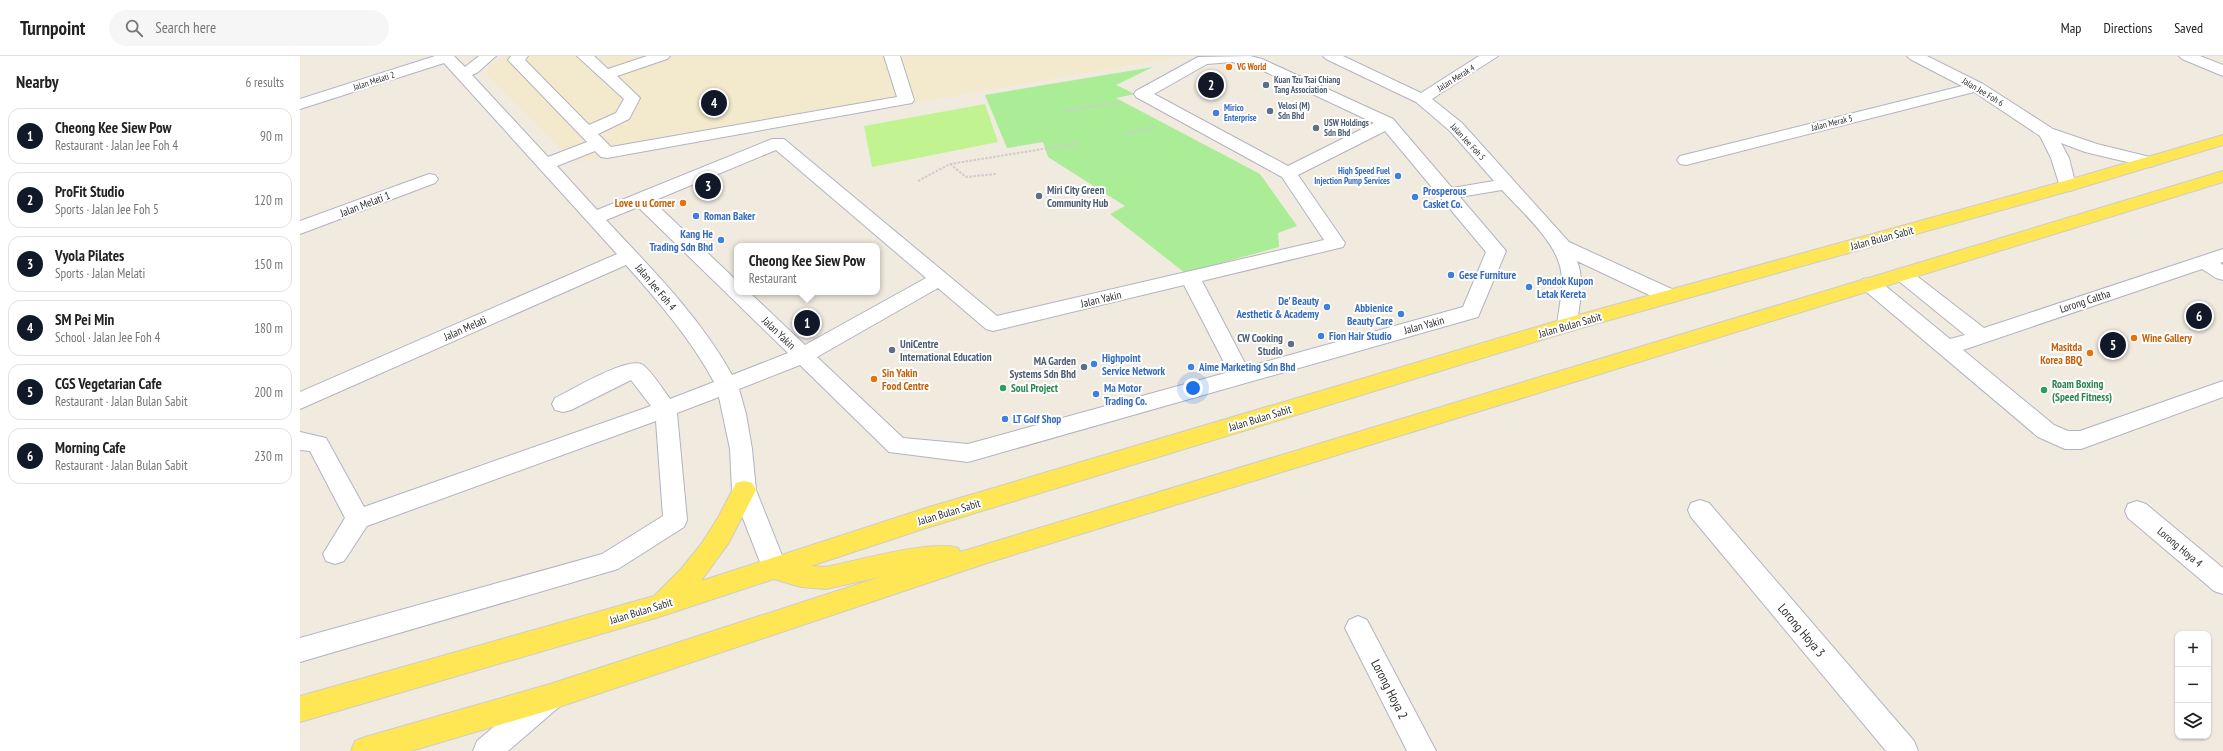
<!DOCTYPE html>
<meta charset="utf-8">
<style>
:root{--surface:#fff;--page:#f6f6f6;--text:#222;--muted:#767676;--line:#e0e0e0;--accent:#111827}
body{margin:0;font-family:"PT Sans Narrow",sans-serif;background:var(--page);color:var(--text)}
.controls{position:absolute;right:12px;bottom:12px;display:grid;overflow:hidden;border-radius:8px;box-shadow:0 1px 3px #0004}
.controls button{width:36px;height:36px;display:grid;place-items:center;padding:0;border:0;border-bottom:1px solid var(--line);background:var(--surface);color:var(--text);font:20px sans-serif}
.you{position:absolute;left:893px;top:332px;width:14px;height:14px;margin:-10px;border:3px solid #fff;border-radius:50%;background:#1a73e8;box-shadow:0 0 0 6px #1a73e833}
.badge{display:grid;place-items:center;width:26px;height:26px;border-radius:50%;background:var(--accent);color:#fff;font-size:13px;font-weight:700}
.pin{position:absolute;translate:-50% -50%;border:2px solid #fff;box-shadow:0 1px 4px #0006}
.popup{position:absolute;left:434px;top:187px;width:146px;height:52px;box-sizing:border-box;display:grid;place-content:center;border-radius:8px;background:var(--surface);filter:drop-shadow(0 1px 3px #0005);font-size:13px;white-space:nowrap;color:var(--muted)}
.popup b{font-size:15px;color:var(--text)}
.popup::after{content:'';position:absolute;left:50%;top:100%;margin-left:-8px;border:8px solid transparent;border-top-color:var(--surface)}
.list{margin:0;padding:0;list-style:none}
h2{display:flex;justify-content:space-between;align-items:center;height:52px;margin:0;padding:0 16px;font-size:17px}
h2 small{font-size:13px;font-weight:400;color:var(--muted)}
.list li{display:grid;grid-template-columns:26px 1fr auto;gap:12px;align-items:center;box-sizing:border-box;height:56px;margin:0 8px 8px;padding:0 8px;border:1px solid var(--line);border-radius:12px}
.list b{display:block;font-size:15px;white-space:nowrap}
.list p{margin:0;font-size:13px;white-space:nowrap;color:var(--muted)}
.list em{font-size:13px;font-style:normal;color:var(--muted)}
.icon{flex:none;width:22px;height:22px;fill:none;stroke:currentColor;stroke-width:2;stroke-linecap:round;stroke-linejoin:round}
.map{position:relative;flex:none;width:1923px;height:695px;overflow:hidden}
header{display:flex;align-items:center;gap:24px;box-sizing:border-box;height:56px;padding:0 20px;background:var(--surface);border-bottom:1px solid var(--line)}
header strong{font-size:19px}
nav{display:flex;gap:22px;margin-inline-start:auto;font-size:14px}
.search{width:280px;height:36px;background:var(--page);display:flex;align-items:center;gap:10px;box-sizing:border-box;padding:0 14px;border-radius:22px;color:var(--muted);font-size:15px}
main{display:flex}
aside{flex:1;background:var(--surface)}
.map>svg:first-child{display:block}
.education{fill:#f3eacd}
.green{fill:#abec96}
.pitch{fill:#c1f490}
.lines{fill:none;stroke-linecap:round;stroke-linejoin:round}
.minor-casing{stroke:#b2b3c2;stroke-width:2}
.major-casing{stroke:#cdcdcd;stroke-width:2}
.path{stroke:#cdcdcd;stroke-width:2;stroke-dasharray:2.5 1.5;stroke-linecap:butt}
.minor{fill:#fff;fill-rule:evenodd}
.major{fill:#ffe654;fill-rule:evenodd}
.food-dot{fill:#e8710a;stroke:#fff;stroke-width:1.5}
.service-dot{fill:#5c6f8a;stroke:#fff;stroke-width:1.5}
.shop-dot{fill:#3f7fe0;stroke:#fff;stroke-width:1.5}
.leisure-dot{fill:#2e9e5b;stroke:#fff;stroke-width:1.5}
.labels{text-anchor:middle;stroke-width:4;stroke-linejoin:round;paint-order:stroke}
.far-food-label{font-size:9px;font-weight:bold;fill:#c56008;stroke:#fff;text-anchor:start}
.far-street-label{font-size:9px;fill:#2d2d2d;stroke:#fff}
.far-service-label{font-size:9px;font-weight:bold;fill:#4e5e75;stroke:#fff;text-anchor:start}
.far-shop-label{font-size:9px;font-weight:bold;fill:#366cbe;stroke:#fff;text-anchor:start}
.service-label{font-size:11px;font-weight:bold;fill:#4e5e75;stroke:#fff;text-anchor:start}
.shop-label{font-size:11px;font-weight:bold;fill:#366cbe;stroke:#fff;text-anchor:start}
.food-label{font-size:11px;font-weight:bold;fill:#c56008;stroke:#fff;text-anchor:end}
.street-label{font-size:11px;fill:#2d2d2d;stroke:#fff}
.leisure-label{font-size:11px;font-weight:bold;fill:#27864d;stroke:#fff;text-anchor:start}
.near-street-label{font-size:13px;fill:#2d2d2d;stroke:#fff}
</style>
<header>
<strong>Turnpoint</strong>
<div class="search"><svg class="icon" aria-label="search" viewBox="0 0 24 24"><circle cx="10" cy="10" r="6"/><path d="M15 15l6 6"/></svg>Search here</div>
<nav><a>Map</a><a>Directions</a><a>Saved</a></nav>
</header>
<main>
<aside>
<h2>Nearby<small>6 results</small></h2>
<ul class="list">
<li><span class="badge">1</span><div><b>Cheong Kee Siew Pow</b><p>Restaurant · Jalan Jee Foh 4</p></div><em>90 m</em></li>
<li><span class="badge">2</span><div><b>ProFit Studio</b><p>Sports · Jalan Jee Foh 5</p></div><em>120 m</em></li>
<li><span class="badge">3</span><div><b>Vyola Pilates</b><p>Sports · Jalan Melati</p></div><em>150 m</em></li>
<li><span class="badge">4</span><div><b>SM Pei Min</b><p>School · Jalan Jee Foh 4</p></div><em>180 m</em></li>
<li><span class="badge">5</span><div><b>CGS Vegetarian Cafe</b><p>Restaurant · Jalan Bulan Sabit</p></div><em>200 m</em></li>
<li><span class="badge">6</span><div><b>Morning Cafe</b><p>Restaurant · Jalan Bulan Sabit</p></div><em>230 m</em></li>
</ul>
</aside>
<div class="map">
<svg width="1923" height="695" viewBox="0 0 1923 695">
<rect width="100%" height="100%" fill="#f0eadf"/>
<!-- education -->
<polygon class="education" points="205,0 884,0 274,106 185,17 188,12"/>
<!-- green -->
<polygon class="green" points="853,11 816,29 835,38 816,42 960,118 997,170 978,177 979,191 885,217 810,158 825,150 748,101 743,86 707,92 685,39"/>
<!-- pitch -->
<polygon class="pitch" points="685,48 698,86 572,111 564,70"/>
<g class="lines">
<!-- minor casing -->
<g class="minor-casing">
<g id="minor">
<path d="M135,0H154L165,11L179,0H196L178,16L172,19L248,101L287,86L211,7L208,4L211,0H228L225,4L289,69L316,57L324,43L277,0H294L308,13L347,0H370L367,3L317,20L340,42L329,63L298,78L311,91L597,41L584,0H600L614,44L612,47L307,102L301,101L295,95L257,110L297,154L472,83H484L697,260L1024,184L982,121L836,41L834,38L836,35L898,1L950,0L962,3L1093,63L1152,132L1194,125L1150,75L1116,46L1026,3L1023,0H1043L1121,37L1179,0H1198L1132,43L1162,67L1269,186L1376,235L1379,240L1376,245L1369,247L1362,245L1277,205C1285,224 1279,249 1277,269L1274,274L1267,276L1260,274L1257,269C1259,251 1265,228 1260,210C1253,183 1221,155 1202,134L1160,141L1206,195L1178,261L668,406L589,396L500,309L439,333L446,358L452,393L456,434L487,512L483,519L474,523L465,519L432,434L430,393L419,341L377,357L387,464L384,471L318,513L0,606V582L302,498L363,460L356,365L67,470L44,505L35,508L26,505L23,498L45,462L10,395L0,394V376L26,382L64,451L351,350L331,324L271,354L263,356L255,354L252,348L255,342C270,335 329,299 343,309C352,316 363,333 370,343L414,326C391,283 358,245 326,209L0,353V336L317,198L144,7L0,53V43ZM932,6L953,10L1074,67L988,110L854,38L907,8ZM1085,75L1186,196L1163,251L947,311L902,225L1043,191L1045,187L998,119ZM476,94L626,222L505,289L449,236H437V225L353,145ZM338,151L488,297L432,319C400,261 351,212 306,164ZM884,229L929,316L668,388L603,382L517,301L638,232L686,273L693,275Z"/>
<polygon points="1607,0 1627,0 1683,28 1753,73 1797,88 1854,102 1857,106 1854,110 1848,111 1785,96 1761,87 1769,102 1776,130 1773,134 1767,135 1761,134 1751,102 1740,80 1674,36 1386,109 1380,108 1377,104 1380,100 1662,30 1610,3"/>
<polygon points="1879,0 1900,0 1923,9 1923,20 1882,3"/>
<polygon points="129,118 135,119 138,123 135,127 0,178 0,165"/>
<polygon points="1923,193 1923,206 1920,207 1923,209 1923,224 1916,222 1902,213 1663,294 1754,369 1768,375 1780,375 1923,325 1923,341 1781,393 1765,393 1738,381 1563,233 1560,228 1563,223 1570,222 1577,223 1650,283 1665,279 1595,222 1592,218 1595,214 1602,212 1609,214 1684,272"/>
<polygon points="1400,444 1409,447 1614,685 1618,695 1586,695 1391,461 1388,454 1391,447"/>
<polygon points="1837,445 1846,448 1923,512 1923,538 1914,535 1828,462 1825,455 1828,448"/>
<polygon points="1058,560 1067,564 1136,695 1107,695 1045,572 1049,564"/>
<polygon points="249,629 259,633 263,642 259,651 208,695 173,695 177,685 239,633"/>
</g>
</g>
<!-- major casing -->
<g class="major-casing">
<path id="major" d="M1923,79V89L1773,134L1274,274L626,472L511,510L526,511C555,505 634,483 658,492L660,496L1923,115V126L687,507L250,654L111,695H51L55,685L65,681L250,628L580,521L526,533L501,531L474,523L359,561L0,666V640L354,540L381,513L402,487L419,460L436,427L444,425L452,427L456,434L428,488L401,525L626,452L1260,264L1761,126Z"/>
</g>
<!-- path -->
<g class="path">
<polyline points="764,55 820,46"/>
<polyline points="825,78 854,71"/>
<polyline points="650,108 666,121 696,118"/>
<polyline points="618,125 650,108 780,87"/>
</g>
<!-- minor -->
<use href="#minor" class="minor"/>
<!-- major -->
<use href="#major" class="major"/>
</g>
<!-- markers -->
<g class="food-dot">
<circle cx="929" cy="11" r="4"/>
<circle cx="383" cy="147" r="4"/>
<circle cx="1834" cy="282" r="4"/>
<circle cx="1790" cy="297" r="4"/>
<circle cx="574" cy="323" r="4"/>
</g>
<g class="service-dot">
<circle cx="966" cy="29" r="4"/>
<circle cx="970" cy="55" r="4"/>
<circle cx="1016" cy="72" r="4"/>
<circle cx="739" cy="140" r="4"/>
<circle cx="991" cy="288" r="4"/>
<circle cx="592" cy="294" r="4"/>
<circle cx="784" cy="311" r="4"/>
</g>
<g class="shop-dot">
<circle cx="916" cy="57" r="4"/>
<circle cx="1098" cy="120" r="4"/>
<circle cx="1115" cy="141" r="4"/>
<circle cx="396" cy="160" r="4"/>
<circle cx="421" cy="184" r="4"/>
<circle cx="1151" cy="219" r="4"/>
<circle cx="1229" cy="231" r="4"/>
<circle cx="1027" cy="251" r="4"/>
<circle cx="1101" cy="258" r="4"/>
<circle cx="1021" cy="280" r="4"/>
<circle cx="794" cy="308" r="4"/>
<circle cx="891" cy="311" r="4"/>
<circle cx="796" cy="338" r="4"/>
<circle cx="705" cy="363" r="4"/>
</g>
<g class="leisure-dot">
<circle cx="703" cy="332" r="4"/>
<circle cx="1744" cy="334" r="4"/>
</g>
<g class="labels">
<!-- far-food labels -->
<g class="far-food-label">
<text x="937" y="14">VG World</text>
</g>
<!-- far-street labels -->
<g class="far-street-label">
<text transform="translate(1156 22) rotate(-32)" y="3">Jalan Merak 4</text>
<text transform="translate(74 25) rotate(-18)" y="3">Jalan Melati 2</text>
<text transform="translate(1683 36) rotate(31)" y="3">Jalan Jee Foh 6</text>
<text transform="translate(1532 67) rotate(-14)" y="3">Jalan Merak 5</text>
<text transform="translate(1168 86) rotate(47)" y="3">Jalan Jee Foh 5</text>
</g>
<!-- far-service labels -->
<g class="far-service-label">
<text x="974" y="27">Kuan Tzu Tsai Chiang<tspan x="974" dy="10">Tang Association</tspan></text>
<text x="978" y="53">Velosi (M)<tspan x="978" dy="10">Sdn Bhd</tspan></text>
<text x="1024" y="70">USW Holdings<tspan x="1024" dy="10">Sdn Bhd</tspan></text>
</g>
<!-- far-shop labels -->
<g class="far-shop-label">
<text x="924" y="55">Mirico<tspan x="924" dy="10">Enterprise</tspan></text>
<text x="1090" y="118" text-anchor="end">High Speed Fuel<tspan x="1090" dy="10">Injection Pump Services</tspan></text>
</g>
<!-- service labels -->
<g class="service-label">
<text x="747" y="138">Miri City Green<tspan x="747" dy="13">Community Hub</tspan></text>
<text x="983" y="286" text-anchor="end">CW Cooking<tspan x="983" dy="13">Studio</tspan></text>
<text x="600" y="292">UniCentre<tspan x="600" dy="13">International Education</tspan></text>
<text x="776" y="309" text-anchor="end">MA Garden<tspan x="776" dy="13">Systems Sdn Bhd</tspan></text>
</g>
<!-- shop labels -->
<g class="shop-label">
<text x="1123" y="139">Prosperous<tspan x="1123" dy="13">Casket Co.</tspan></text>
<text x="404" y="164">Roman Baker</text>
<text x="413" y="182" text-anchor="end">Kang He<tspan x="413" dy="13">Trading Sdn Bhd</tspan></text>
<text x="1159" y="223">Gese Furniture</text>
<text x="1237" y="229">Pondok Kupon<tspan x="1237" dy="13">Letak Kereta</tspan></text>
<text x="1019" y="249" text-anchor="end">De' Beauty<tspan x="1019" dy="13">Aesthetic &amp; Academy</tspan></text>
<text x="1093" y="256" text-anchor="end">Abbienice<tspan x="1093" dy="13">Beauty Care</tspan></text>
<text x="1029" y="284">Fion Hair Studio</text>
<text x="802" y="306">Highpoint<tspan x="802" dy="13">Service Network</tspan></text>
<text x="899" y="315">Aime Marketing Sdn Bhd</text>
<text x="804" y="336">Ma Motor<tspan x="804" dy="13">Trading Co.</tspan></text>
<text x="713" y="367">LT Golf Shop</text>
</g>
<!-- food labels -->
<g class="food-label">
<text x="375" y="151">Love u u Corner</text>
<text x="1842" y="286" text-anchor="start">Wine Gallery</text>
<text x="1782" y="295">Masitda<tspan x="1782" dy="13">Korea BBQ</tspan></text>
<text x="582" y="321" text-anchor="start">Sin Yakin<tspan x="582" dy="13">Food Centre</tspan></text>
</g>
<!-- street labels -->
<g class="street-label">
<text transform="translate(65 148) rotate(-21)" y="4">Jalan Melati 1</text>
<text transform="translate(1582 182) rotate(-15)" y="4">Jalan Bulan Sabit</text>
<text transform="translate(356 231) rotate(50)" y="4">Jalan Jee Foh 4</text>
<text transform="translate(801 243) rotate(-13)" y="4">Jalan Yakin</text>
<text transform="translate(1785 245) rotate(-18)" y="4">Lorong Caltha</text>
<text transform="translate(1124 269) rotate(-15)" y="4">Jalan Yakin</text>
<text transform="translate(1270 269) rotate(-16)" y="4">Jalan Bulan Sabit</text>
<text transform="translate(165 272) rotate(-24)" y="4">Jalan Melati</text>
<text transform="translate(479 277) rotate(44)" y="4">Jalan Yakin</text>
<text transform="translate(960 362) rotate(-17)" y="4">Jalan Bulan Sabit</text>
<text transform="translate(649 456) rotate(-17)" y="4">Jalan Bulan Sabit</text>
<text transform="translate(1880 491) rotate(40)" y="4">Lorong Hoya 4</text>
<text transform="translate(341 555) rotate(-17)" y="4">Jalan Bulan Sabit</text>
</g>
<!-- leisure labels -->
<g class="leisure-label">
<text x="1752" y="332">Roam Boxing<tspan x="1752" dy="13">(Speed Fitness)</tspan></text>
<text x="711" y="336">Soul Project</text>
</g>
<!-- near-street labels -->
<g class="near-street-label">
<text transform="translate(1502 574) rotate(50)" y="5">Lorong Hoya 3</text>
<text transform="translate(1090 633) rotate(63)" y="5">Lorong Hoya 2</text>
</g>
</g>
</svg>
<div class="controls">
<button>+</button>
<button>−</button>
<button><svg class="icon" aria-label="layers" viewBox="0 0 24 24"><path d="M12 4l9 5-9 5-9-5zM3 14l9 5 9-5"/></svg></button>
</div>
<div class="you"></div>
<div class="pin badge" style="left:507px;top:267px">1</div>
<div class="popup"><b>Cheong Kee Siew Pow</b>Restaurant</div>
<div class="pin badge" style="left:911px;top:29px">2</div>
<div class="pin badge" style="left:408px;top:130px">3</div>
<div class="pin badge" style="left:414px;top:47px">4</div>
<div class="pin badge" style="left:1813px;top:289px">5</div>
<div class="pin badge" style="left:1899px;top:260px">6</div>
</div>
</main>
